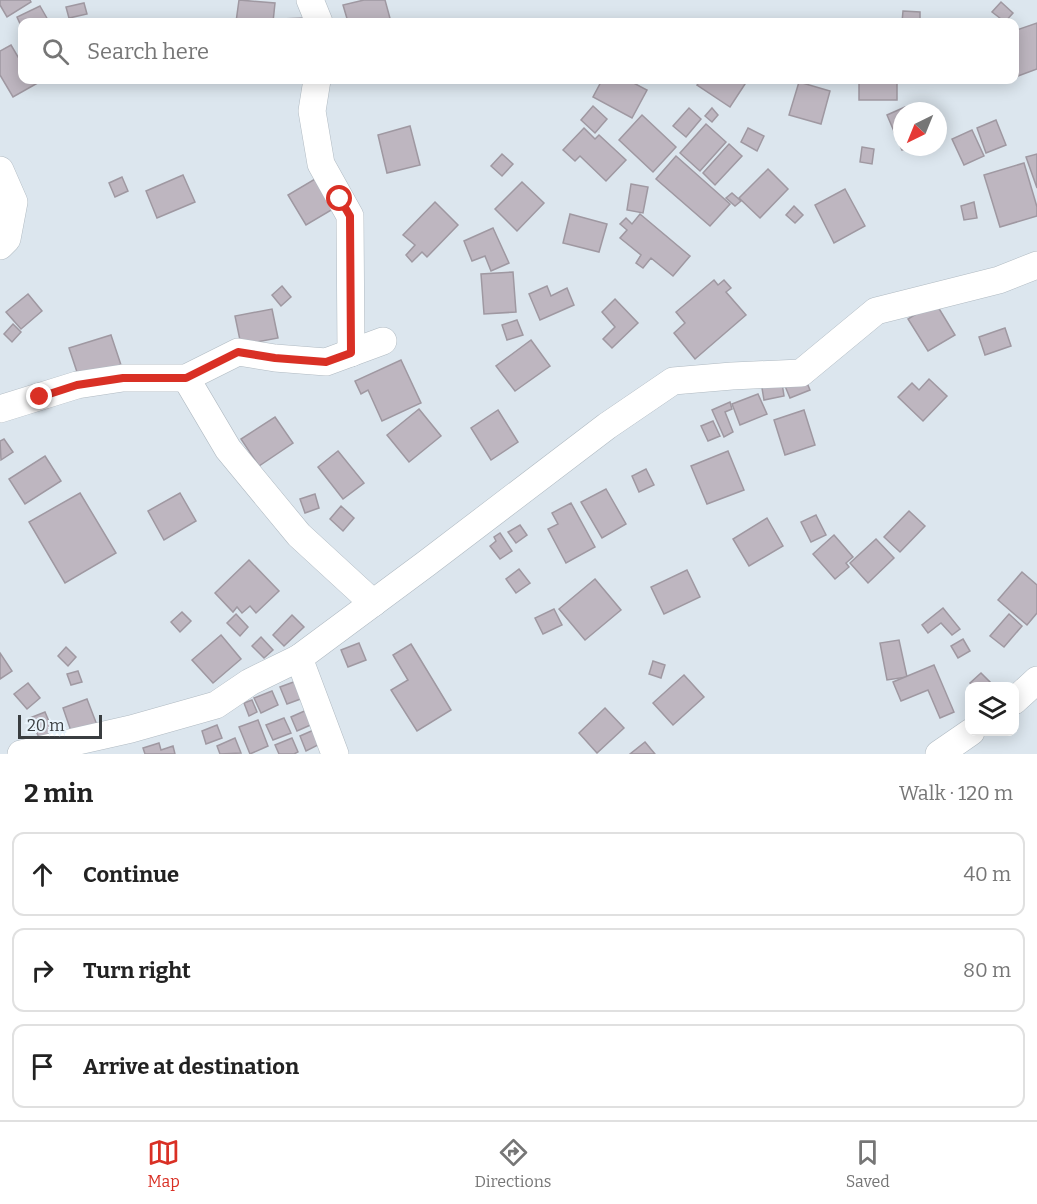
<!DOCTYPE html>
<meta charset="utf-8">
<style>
:root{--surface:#fff;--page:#f2f2f2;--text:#222;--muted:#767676;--line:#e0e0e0;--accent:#d93025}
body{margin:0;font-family:Bitter,serif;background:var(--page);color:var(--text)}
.controls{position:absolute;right:18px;bottom:18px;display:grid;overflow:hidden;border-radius:12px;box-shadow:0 3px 15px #0003}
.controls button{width:54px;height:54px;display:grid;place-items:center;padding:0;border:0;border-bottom:2px solid var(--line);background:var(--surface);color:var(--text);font:30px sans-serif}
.compass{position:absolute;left:893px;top:102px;width:54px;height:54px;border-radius:50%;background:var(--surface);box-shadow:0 3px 15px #0003;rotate:223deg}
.scale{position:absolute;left:18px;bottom:15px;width:84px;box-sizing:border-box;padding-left:6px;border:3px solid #393d40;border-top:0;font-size:16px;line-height:21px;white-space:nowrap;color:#393d40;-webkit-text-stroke:4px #e9f4fc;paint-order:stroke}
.stop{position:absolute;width:18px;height:18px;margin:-14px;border:4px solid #d93025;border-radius:50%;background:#fff}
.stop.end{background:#d93025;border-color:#fff;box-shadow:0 2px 6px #0008}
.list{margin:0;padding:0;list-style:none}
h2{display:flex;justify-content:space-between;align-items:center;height:78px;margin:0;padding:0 24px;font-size:26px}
h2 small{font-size:20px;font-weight:400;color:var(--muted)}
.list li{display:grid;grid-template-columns:39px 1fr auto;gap:18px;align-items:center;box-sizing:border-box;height:84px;margin:0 12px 12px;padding:0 12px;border:2px solid var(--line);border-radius:12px}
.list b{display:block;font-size:22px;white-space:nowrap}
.list em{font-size:20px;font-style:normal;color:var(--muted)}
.icon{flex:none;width:33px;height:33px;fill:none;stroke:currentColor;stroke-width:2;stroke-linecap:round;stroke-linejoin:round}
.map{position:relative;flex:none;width:1037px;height:754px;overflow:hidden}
.search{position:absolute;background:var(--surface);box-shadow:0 3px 15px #0003;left:18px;right:18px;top:18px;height:66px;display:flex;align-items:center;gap:15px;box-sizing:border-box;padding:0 21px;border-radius:12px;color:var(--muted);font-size:22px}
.sheet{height:366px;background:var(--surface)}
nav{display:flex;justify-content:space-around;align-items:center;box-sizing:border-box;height:84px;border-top:2px solid var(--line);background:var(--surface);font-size:16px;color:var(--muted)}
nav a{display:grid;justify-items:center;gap:3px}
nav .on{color:var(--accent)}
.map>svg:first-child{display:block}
.building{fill:#beb6c0;stroke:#9f98a1;stroke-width:1.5}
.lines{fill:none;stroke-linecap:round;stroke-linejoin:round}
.minor-casing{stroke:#b0bac2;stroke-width:28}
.minor{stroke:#fff;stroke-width:27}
.route{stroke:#d93025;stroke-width:8}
</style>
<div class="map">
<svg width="1037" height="754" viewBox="0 0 1037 754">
<rect width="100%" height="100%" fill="#dce6ee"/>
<!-- building -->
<g class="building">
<polygon points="0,0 30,0 31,2 7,17 0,5"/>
<polygon points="239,0 275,3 273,22 236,22"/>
<polygon points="364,0 385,0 391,22 348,22 343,5"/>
<polygon points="1001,2 1013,13 1005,22 992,12"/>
<polygon points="84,3 87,14 69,18 66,7"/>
<polygon points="40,6 48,20 43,22 22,22 22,28 17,17"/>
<polygon points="903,11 920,12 920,22 902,22"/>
<polygon points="307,18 307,22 280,22 280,19"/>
<polygon points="1037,23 1037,69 1018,76 1014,65 1014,31"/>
<polygon points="11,45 18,57 22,54 22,80 43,80 13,97 0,75 0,51"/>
<polygon points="602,80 628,80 647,90 632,118 593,97"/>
<polygon points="701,80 745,80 747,81 730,107 697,85"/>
<rect x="859" y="80" width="38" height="20"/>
<polygon points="799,82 830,91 821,124 789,115"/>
<polygon points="593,106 607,119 595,133 581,120"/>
<polygon points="905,107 907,111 902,111 902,147 910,147 902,150 887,115"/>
<polygon points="689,108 701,119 686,137 673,126"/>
<polygon points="712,108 718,115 712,122 705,116"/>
<polygon points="642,115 676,147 653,172 619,140"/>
<polygon points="996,120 1006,145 986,153 977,128"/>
<polygon points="706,124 726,142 700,171 680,153"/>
<polygon points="410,126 420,165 387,173 378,135"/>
<polygon points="584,128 595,139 599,135 626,160 606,181 580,156 575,161 563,150"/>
<polygon points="748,128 764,136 757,151 741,142"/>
<polygon points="972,130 984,156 964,165 952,139"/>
<polygon points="729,144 742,156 715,185 703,173"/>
<polygon points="862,147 874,149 872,164 860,162"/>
<polygon points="502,154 513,164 502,176 491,166"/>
<polygon points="1037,154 1037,188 1026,157"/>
<polygon points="676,156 730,204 710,226 656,179"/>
<polygon points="1024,163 1037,207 1037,216 1000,227 984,175"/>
<polygon points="768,169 788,189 760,218 739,198"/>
<polygon points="183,175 195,202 157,218 146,191"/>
<polygon points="122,177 128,191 115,197 109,183"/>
<polygon points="315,179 333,209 306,225 288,195"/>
<polygon points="522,182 544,203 517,231 495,209"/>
<polygon points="631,184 648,187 643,213 627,210"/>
<polygon points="845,189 865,226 834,243 815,205"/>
<polygon points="732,193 741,201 735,206 726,198"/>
<polygon points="435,202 458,225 427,257 422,252 412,262 406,255 415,245 403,235"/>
<polygon points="974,202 977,218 964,220 961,206"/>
<polygon points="794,206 803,215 795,223 786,215"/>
<polygon points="570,214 607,224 599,252 563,243"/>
<polygon points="640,214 690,256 673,276 651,258 643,268 636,263 641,255 620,238 627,230 620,224 626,218 632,224"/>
<polygon points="493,228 509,263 491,271 485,256 472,261 464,241"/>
<polygon points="513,272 516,312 484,314 481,274"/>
<polygon points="714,280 718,285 724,280 731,288 726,292 746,315 695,359 674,333 685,323 676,312"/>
<polygon points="282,286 291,297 281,306 272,295"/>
<polygon points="547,286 551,296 567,288 574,305 540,320 529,294"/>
<polygon points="28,294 42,311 21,329 6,312"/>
<polygon points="615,299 638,323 612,348 603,339 615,327 602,312"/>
<polygon points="935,302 955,335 928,351 908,319"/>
<polygon points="272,309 278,338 241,345 235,316"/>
<polygon points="517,320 523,335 507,340 502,325"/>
<polygon points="13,324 21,332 12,342 4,334"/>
<polygon points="1005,328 1011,346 985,355 979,337"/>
<polygon points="111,335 121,365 79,378 69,348"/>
<polygon points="531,340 550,366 515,391 496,366"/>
<polygon points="401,360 421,403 382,421 368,390 361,394 355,381"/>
<polygon points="805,378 810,390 790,398 785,386"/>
<polygon points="929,379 947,396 923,421 898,397 912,383 919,390"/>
<polygon points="782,383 784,396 764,400 762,388"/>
<polygon points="758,394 767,414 740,425 732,404"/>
<polygon points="730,402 732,409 725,412 733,432 724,437 712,410"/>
<polygon points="419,409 441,436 409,462 387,435"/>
<polygon points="498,410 518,442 491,460 471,428"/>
<polygon points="804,410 815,445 785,455 774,420"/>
<polygon points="275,417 293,443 259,466 241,439"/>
<polygon points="713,421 720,436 708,441 701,426"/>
<polygon points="4,439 13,452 1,460 0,441"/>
<polygon points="338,451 364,483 343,499 318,467"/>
<polygon points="728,451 744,490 707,504 691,466"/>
<polygon points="45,456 61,481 25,504 9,479"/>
<polygon points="646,469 654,485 639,492 632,476"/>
<polygon points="606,489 626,524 602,538 581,502"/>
<polygon points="80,493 116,553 65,583 29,522"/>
<polygon points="180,493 196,521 164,540 148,511"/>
<polygon points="315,494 319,508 305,513 300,499"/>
<polygon points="571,503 595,547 566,563 548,529 558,524 552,513"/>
<polygon points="341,506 354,518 343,531 330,519"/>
<polygon points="909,511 925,526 900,552 884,537"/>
<polygon points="816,515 826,535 811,542 801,522"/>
<polygon points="767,518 783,546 749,566 733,539"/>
<polygon points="520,525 527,535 516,543 508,532"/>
<polygon points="500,533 512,551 500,559 490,546 496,541 494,537"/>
<polygon points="834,535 853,557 846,563 849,567 835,579 813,554"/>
<polygon points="876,539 894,558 868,583 850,563"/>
<polygon points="249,560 279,591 256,613 250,606 242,613 237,607 233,612 215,593"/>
<polygon points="519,569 530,583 516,593 506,579"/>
<polygon points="687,570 700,597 664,614 651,587"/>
<polygon points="1022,572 1037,585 1037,613 1027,625 998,600"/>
<polygon points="595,579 621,610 585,640 559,609"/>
<polygon points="943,608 960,629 952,635 941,623 928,633 922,625"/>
<polygon points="554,609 562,625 543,634 535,618"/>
<polygon points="182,612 191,621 180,632 171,622"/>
<polygon points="236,614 248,627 240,636 227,623"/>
<polygon points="1009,614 1022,626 1004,647 990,636"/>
<polygon points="292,615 304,627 284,646 273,635"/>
<polygon points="221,635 241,659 213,683 192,660"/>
<polygon points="261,637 273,650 264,658 252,646"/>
<polygon points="963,639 970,651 958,658 951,646"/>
<polygon points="899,640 907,677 887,680 880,643"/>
<polygon points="359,643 366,660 348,667 341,650"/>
<polygon points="411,644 451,710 417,731 391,690 408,680 393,655"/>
<polygon points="66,647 76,657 68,666 58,656"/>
<polygon points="0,653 12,671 0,679"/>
<polygon points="653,661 665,665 661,678 649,674"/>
<polygon points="934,665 954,712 940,718 928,690 901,701 893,682"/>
<polygon points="78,671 82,682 71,685 67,674"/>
<polygon points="981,673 990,682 985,686 973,686 970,683"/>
<polygon points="684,675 704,697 673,725 653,703"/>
<polygon points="299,680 306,697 287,704 280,687"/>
<polygon points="28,683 40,698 27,709 14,694"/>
<polygon points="272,691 278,705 261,713 254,698"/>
<polygon points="87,699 97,725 72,734 63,708"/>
<polygon points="252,700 257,712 249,716 244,703"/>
<polygon points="605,708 624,728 597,753 579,733"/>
<polygon points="309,709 315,723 297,731 291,717"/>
<polygon points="45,712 56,738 42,744 30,718"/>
<polygon points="284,718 291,733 273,740 266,725"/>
<polygon points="258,720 268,746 250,754 239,727"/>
<polygon points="217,725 222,738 206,744 202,731"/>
<polygon points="316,729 322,743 306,751 300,736"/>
<polygon points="235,738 241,753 220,754 217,746"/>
<polygon points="292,738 298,752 294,754 279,754 275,745"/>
<polygon points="645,742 655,754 630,754"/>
<polygon points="159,743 161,750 173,746 175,754 145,754 143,748"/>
</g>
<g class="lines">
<!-- minor casing -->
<g class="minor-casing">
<g id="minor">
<polyline points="310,0 319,22"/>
<polyline points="317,80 312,111 321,164 350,216 351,353"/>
<polyline points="0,170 14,202 7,239 0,246"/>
<polyline points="186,378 228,449 299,535 373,603"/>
<polyline points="0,409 77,385 123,378 186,378 238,352 275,358 326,362 383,341"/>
<polyline points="299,658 335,754"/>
<polyline points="1014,701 1037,680"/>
<polyline points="21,754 131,729 216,705 250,682 299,658 427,563 607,426 673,381 732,376 801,373 876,311 999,280 1037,265"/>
<polyline points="939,754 971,732"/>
</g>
</g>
<!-- minor -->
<use href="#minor" class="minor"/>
</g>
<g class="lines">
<!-- route -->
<polyline class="route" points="40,397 77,385 123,378 186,378 238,352 275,358 326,362 351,353 350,216 340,199"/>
</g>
</svg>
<div class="controls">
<button><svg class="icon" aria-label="layers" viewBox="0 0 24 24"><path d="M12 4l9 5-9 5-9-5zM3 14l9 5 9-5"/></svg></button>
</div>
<svg class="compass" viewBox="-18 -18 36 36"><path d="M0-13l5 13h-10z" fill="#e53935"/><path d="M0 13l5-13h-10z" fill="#767676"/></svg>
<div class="scale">20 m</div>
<div class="stop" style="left:340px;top:199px"></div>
<div class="stop end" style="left:40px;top:397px"></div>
<div class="search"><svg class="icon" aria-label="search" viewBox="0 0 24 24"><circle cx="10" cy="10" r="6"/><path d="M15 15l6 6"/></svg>Search here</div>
</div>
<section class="sheet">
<h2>2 min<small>Walk · 120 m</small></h2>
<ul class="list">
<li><svg class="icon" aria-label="ahead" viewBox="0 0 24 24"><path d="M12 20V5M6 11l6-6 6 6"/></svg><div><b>Continue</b></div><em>40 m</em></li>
<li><svg class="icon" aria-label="right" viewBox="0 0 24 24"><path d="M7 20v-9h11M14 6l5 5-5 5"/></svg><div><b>Turn right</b></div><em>80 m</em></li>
<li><svg class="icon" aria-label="arrive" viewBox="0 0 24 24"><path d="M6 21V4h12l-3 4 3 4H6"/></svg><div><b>Arrive at destination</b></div></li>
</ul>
</section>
<nav>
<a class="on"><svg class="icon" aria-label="map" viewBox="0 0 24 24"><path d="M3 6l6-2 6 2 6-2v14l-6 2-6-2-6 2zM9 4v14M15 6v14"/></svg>Map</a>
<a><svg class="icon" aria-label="directions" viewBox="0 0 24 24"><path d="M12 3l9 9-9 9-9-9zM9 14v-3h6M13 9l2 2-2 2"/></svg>Directions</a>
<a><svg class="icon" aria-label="saved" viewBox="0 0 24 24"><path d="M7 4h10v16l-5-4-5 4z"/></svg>Saved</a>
</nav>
